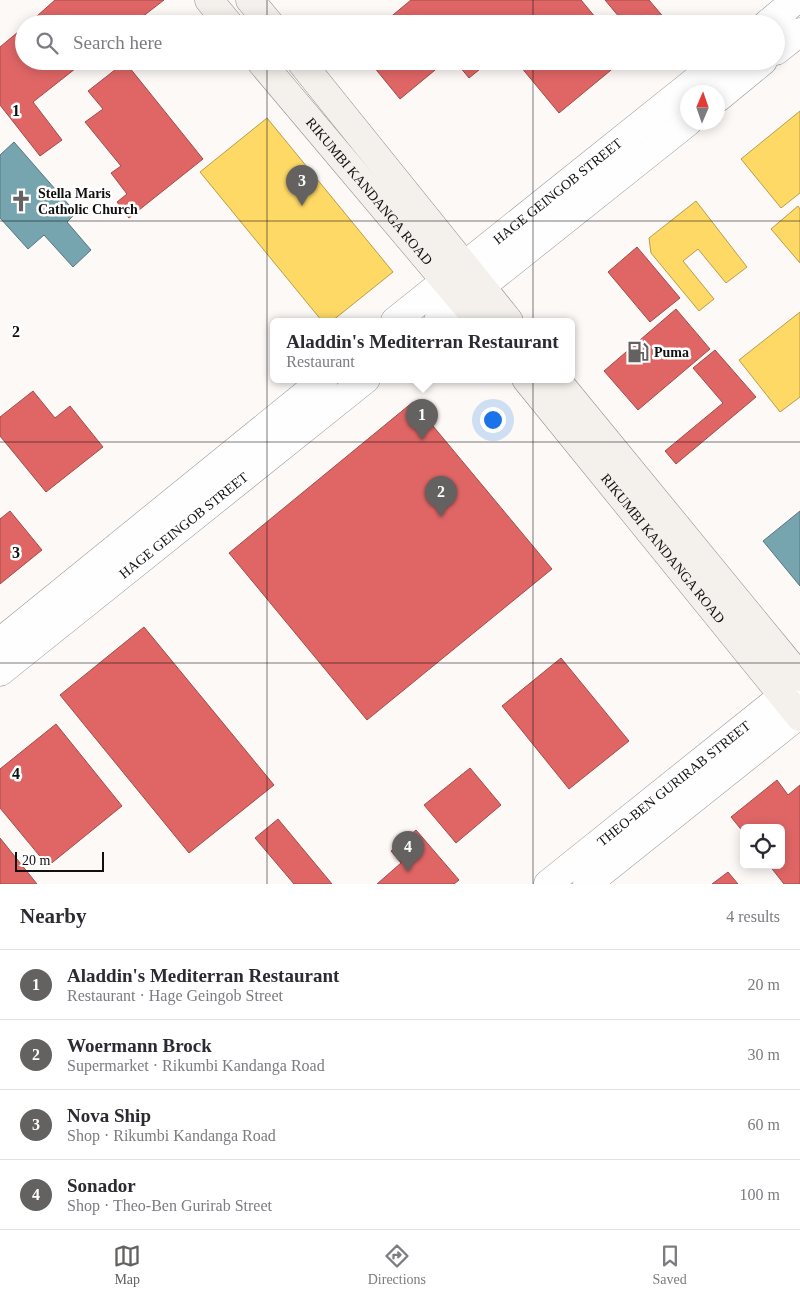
<!DOCTYPE html>
<meta charset="utf-8">
<style>
:root{--surface:#fff;--page:#f2f2f3;--text:#2b2b33;--muted:#7c7c81;--line:#e1e1e2;--accent:#636261}
body{margin:0;font-family:Georgia,serif;background:var(--page);color:var(--text)}
.controls{position:absolute;right:15px;bottom:15px;display:grid;overflow:hidden;border-radius:8px;box-shadow:0 2px 12px #0003}
.controls button{width:45px;height:45px;display:grid;place-items:center;padding:0;border:0;border-bottom:1px solid var(--line);background:var(--surface);color:var(--text);font:25px sans-serif}
.compass{position:absolute;left:680px;top:85px;width:45px;height:45px;border-radius:50%;background:var(--surface);box-shadow:0 2px 12px #0003;rotate:2deg}
.scale{position:absolute;left:15px;bottom:12px;width:89px;box-sizing:border-box;padding-left:5px;border:2px solid #101010;border-top:0;font-size:14px;line-height:18px;white-space:nowrap;color:#101010;-webkit-text-stroke:4px #fff;paint-order:stroke}
.you{position:absolute;left:492px;top:419px;width:18px;height:18px;margin:-12px;border:4px solid #fff;border-radius:50%;background:#1a73e8;box-shadow:0 0 0 8px #1a73e833}
.badge{display:grid;place-items:center;width:32px;height:32px;border-radius:50%;background:var(--accent);color:#fff;font-size:16px;font-weight:700}
.pin{position:absolute;translate:-50% -41px;filter:drop-shadow(0 1px 2px #0008)}
.pin::after{content:'';position:absolute;top:26px;width:18px;height:15px;background:inherit;clip-path:polygon(0 0,100% 0,50% 100%)}
.popup{position:absolute;left:270px;top:318px;width:305px;height:65px;box-sizing:border-box;display:grid;place-content:center;border-radius:8px;background:var(--surface);filter:drop-shadow(0 1px 4px #0005);font-size:16px;white-space:nowrap;color:var(--muted)}
.popup b{font-size:19px;color:var(--text)}
.popup::after{content:'';position:absolute;left:50%;top:100%;margin-left:-10px;border:10px solid transparent;border-top-color:var(--surface)}
.list{margin:0;padding:0;list-style:none}
h2{display:flex;justify-content:space-between;align-items:center;height:65px;margin:0;padding:0 20px;font-size:21px}
h2 small{font-size:16px;font-weight:400;color:var(--muted)}
.list li{display:grid;grid-template-columns:32px 1fr auto;gap:15px;align-items:center;box-sizing:border-box;height:70px;padding:0 20px;border-top:1px solid var(--line)}
.list b{display:block;font-size:19px;white-space:nowrap}
.list p{margin:0;font-size:16px;white-space:nowrap;color:var(--muted)}
.list em{font-size:16px;font-style:normal;color:var(--muted)}
.icon{flex:none;width:28px;height:28px;fill:none;stroke:currentColor;stroke-width:2;stroke-linecap:round;stroke-linejoin:round}
.map{position:relative;flex:none;width:800px;height:884px;overflow:hidden}
.search{position:absolute;background:var(--surface);box-shadow:0 2px 12px #0003;left:15px;right:15px;top:15px;height:55px;display:flex;align-items:center;gap:12px;box-sizing:border-box;padding:0 18px;border-radius:28px;color:var(--muted);font-size:19px}
.sheet{height:345px;background:var(--surface)}
nav{display:flex;justify-content:space-around;align-items:center;box-sizing:border-box;height:70px;border-top:1px solid var(--line);background:var(--surface);font-size:14px;color:var(--muted)}
nav a{display:grid;justify-items:center;gap:2px}
nav .on{color:var(--accent)}
.map>svg:first-child{display:block}
.homes{fill:#ffd966;stroke:#b79d4c}
.shops{fill:#e06666;stroke:#a24c4c}
.public{fill:#76a5af;stroke:#57787f}
.lines{fill:none;stroke-linecap:round;stroke-linejoin:round}
.minor-casing{stroke:#969594;stroke-width:29}
.secondary-casing{stroke:#8d8c8b;stroke-width:29}
.minor{stroke:#fffefe;stroke-width:28}
.secondary{stroke:#f4f1ec;stroke-width:28}
.grid{fill:none;stroke:#101010;stroke-width:1;stroke-opacity:0.55}
.labels{text-anchor:middle;stroke-width:5;stroke-linejoin:round;paint-order:stroke}
.street-label{font-size:14px;fill:#101010;stroke:#fff}
.poi-label{font-size:14px;font-weight:bold;fill:#101010;stroke:#fff;text-anchor:start}
.grid-label{font-size:16px;text-anchor:middle;font-weight:bold;fill:#101010;stroke:#fff;stroke-width:5;stroke-linejoin:round;paint-order:stroke}
</style>
<div class="map">
<svg width="800" height="884" viewBox="0 0 800 884">
<rect width="100%" height="100%" fill="#fcf9f7"/>
<!-- homes -->
<g class="homes">
<polygon points="800,111 800,193 781,208 741,159"/>
<polygon points="267,118 393,272 332,321 322,321 200,172"/>
<polygon points="696,201 747,267 726,283 698,249 683,261 714,299 699,311 651,253 649,238"/>
<polygon points="798,206 800,209 800,263 771,229"/>
<polygon points="800,312 800,397 780,412 739,360"/>
</g>
<!-- shops -->
<g class="shops">
<polygon points="55,0 164,0 133,24 28,24"/>
<polygon points="411,0 581,0 601,24 382,24"/>
<polygon points="605,0 649,0 666,20 662,24 625,24"/>
<polygon points="24,27 24,61 85,61 33,102 62,140 40,156 0,105 0,47"/>
<polygon points="369,61 446,61 400,99"/>
<polygon points="455,61 490,61 469,78"/>
<polygon points="516,61 622,61 559,113"/>
<polygon points="125,62 203,159 129,218 117,202 127,194 111,173 121,166 85,122 103,109 88,91"/>
<polygon points="637,247 680,298 650,322 608,272"/>
<polygon points="676,309 710,349 638,410 604,371"/>
<polygon points="715,350 756,397 676,464 665,451 723,403 693,368"/>
<polygon points="33,391 55,418 70,406 103,447 46,492 0,436 0,417"/>
<polygon points="413,402 552,569 367,720 229,553"/>
<polygon points="10,511 42,550 0,584 0,519"/>
<polygon points="144,627 274,785 189,853 60,695"/>
<polygon points="561,658 629,741 569,789 502,706"/>
<polygon points="56,724 122,806 48,866 0,808 0,769"/>
<polygon points="470,768 501,805 456,843 424,805"/>
<polygon points="777,780 788,795 800,785 800,884 784,884 769,865 781,865 781,828 744,828 744,833 731,817"/>
<polygon points="278,819 332,884 294,884 255,838"/>
<polygon points="416,830 459,880 454,884 377,884 401,863 391,851"/>
<polygon points="0,838 37,884 0,884"/>
<polygon points="728,872 738,884 712,884"/>
</g>
<!-- public -->
<g class="public">
<polygon points="14,142 76,213 67,222 91,250 73,267 44,235 28,249 0,218 0,155"/>
<polygon points="800,511 800,586 763,541"/>
</g>
<g class="lines">
<!-- minor casing -->
<g class="minor-casing">
<g id="minor">
<polyline points="767,24 796,0"/>
<polyline points="776,51 800,32"/>
<polyline points="718,98 763,61"/>
<path id="s1" d="M395,321L720,61"/>
<polyline points="438,321 688,122"/>
<polyline points="0,642 324,379"/>
<path id="s2" d="M0,672L366,379"/>
<path id="s3" d="M548,884L800,682"/>
<polyline points="587,884 800,714"/>
</g>
</g>
<!-- secondary casing -->
<g class="secondary-casing">
<g id="secondary">
<polyline points="209,0 229,24"/>
<polyline points="250,0 270,24"/>
<path id="s4" d="M260,61L479,321"/>
<polyline points="300,61 509,321"/>
<path id="s5" d="M526,379L800,717"/>
<polyline points="556,379 800,677"/>
</g>
</g>
<!-- minor -->
<use href="#minor" class="minor"/>
<!-- secondary -->
<use href="#secondary" class="secondary"/>
</g>
<!-- grid -->
<path class="grid" d="M267,0V24M533,0V24M267,61V884M533,61V884M0,221H800M0,442H800M0,663H800"/>
<!-- icons -->
<defs>
<g id="church-bare" transform="scale(1.725)"><path d="M-1.2-6h2.4v3.5h3.3v2.4h-3.3V6h-2.4V-.1h-3.3v-2.4h3.3Z" fill="#636261" stroke="#fff" stroke-width="2.5" paint-order="stroke"/></g>
<g id="fuel-bare" transform="scale(1.725)"><path d="M-5.5-6h7V0h2V4h1.3V-2.5L3-4.5l.8-.8L6-3V5H2.5V1h-1V6h-7ZM-4.2-4.7v3.2H.2V-4.7Z" fill="#636261" stroke="#fff" stroke-width="2.5" paint-order="stroke"/></g>
</defs>
<g fill-rule="evenodd">
<use href="#church-bare" x="21" y="201"/>
<use href="#fuel-bare" x="638" y="352"/>
</g>
<g class="labels">
<!-- street labels -->
<g class="street-label">
<text dy="5" stroke="none"><textPath href="#s4" startOffset="170">RIKUMBI KANDANGA ROAD</textPath></text>
<text dy="5" stroke="none"><textPath href="#s1" startOffset="208">HAGE GEINGOB STREET</textPath></text>
<text dy="5" stroke="none"><textPath href="#s2" startOffset="235">HAGE GEINGOB STREET</textPath></text>
<text dy="5" stroke="none"><textPath href="#s5" startOffset="218">RIKUMBI KANDANGA ROAD</textPath></text>
<text dy="5" stroke="none"><textPath href="#s3" startOffset="161">THEO-BEN GURIRAB STREET</textPath></text>
</g>
<!-- poi labels -->
<g class="poi-label">
<text x="38" y="198">Stella Maris<tspan x="38" dy="16">Catholic Church</tspan></text>
<text x="654" y="357">Puma</text>
</g>
</g>
<g class="grid-label">
<text x="16" y="116">1</text>
<text x="16" y="337">2</text>
<text x="16" y="558">3</text>
<text x="16" y="779">4</text>
</g>
</svg>
<div class="controls">
<button><svg class="icon" aria-label="locate" viewBox="0 0 24 24"><circle cx="12" cy="12" r="6"/><path d="M12 2v4M12 18v4M2 12h4M18 12h4"/></svg></button>
</div>
<svg class="compass" viewBox="-18 -18 36 36"><path d="M0-13l5 13h-10z" fill="#e53935"/><path d="M0 13l5-13h-10z" fill="#7c7c81"/></svg>
<div class="scale">20 m</div>
<div class="you"></div>
<div class="pin badge" style="left:422px;top:440px">1</div>
<div class="popup"><b>Aladdin's Mediterran Restaurant</b>Restaurant</div>
<div class="pin badge" style="left:441px;top:517px">2</div>
<div class="pin badge" style="left:302px;top:206px">3</div>
<div class="pin badge" style="left:408px;top:872px">4</div>
<div class="search"><svg class="icon" aria-label="search" viewBox="0 0 24 24"><circle cx="10" cy="10" r="6"/><path d="M15 15l6 6"/></svg>Search here</div>
</div>
<section class="sheet">
<h2>Nearby<small>4 results</small></h2>
<ul class="list">
<li><span class="badge">1</span><div><b>Aladdin's Mediterran Restaurant</b><p>Restaurant · Hage Geingob Street</p></div><em>20 m</em></li>
<li><span class="badge">2</span><div><b>Woermann Brock</b><p>Supermarket · Rikumbi Kandanga Road</p></div><em>30 m</em></li>
<li><span class="badge">3</span><div><b>Nova Ship</b><p>Shop · Rikumbi Kandanga Road</p></div><em>60 m</em></li>
<li><span class="badge">4</span><div><b>Sonador</b><p>Shop · Theo-Ben Gurirab Street</p></div><em>100 m</em></li>
</ul>
</section>
<nav>
<a class="on"><svg class="icon" aria-label="map" viewBox="0 0 24 24"><path d="M3 6l6-2 6 2 6-2v14l-6 2-6-2-6 2zM9 4v14M15 6v14"/></svg>Map</a>
<a><svg class="icon" aria-label="directions" viewBox="0 0 24 24"><path d="M12 3l9 9-9 9-9-9zM9 14v-3h6M13 9l2 2-2 2"/></svg>Directions</a>
<a><svg class="icon" aria-label="saved" viewBox="0 0 24 24"><path d="M7 4h10v16l-5-4-5 4z"/></svg>Saved</a>
</nav>
